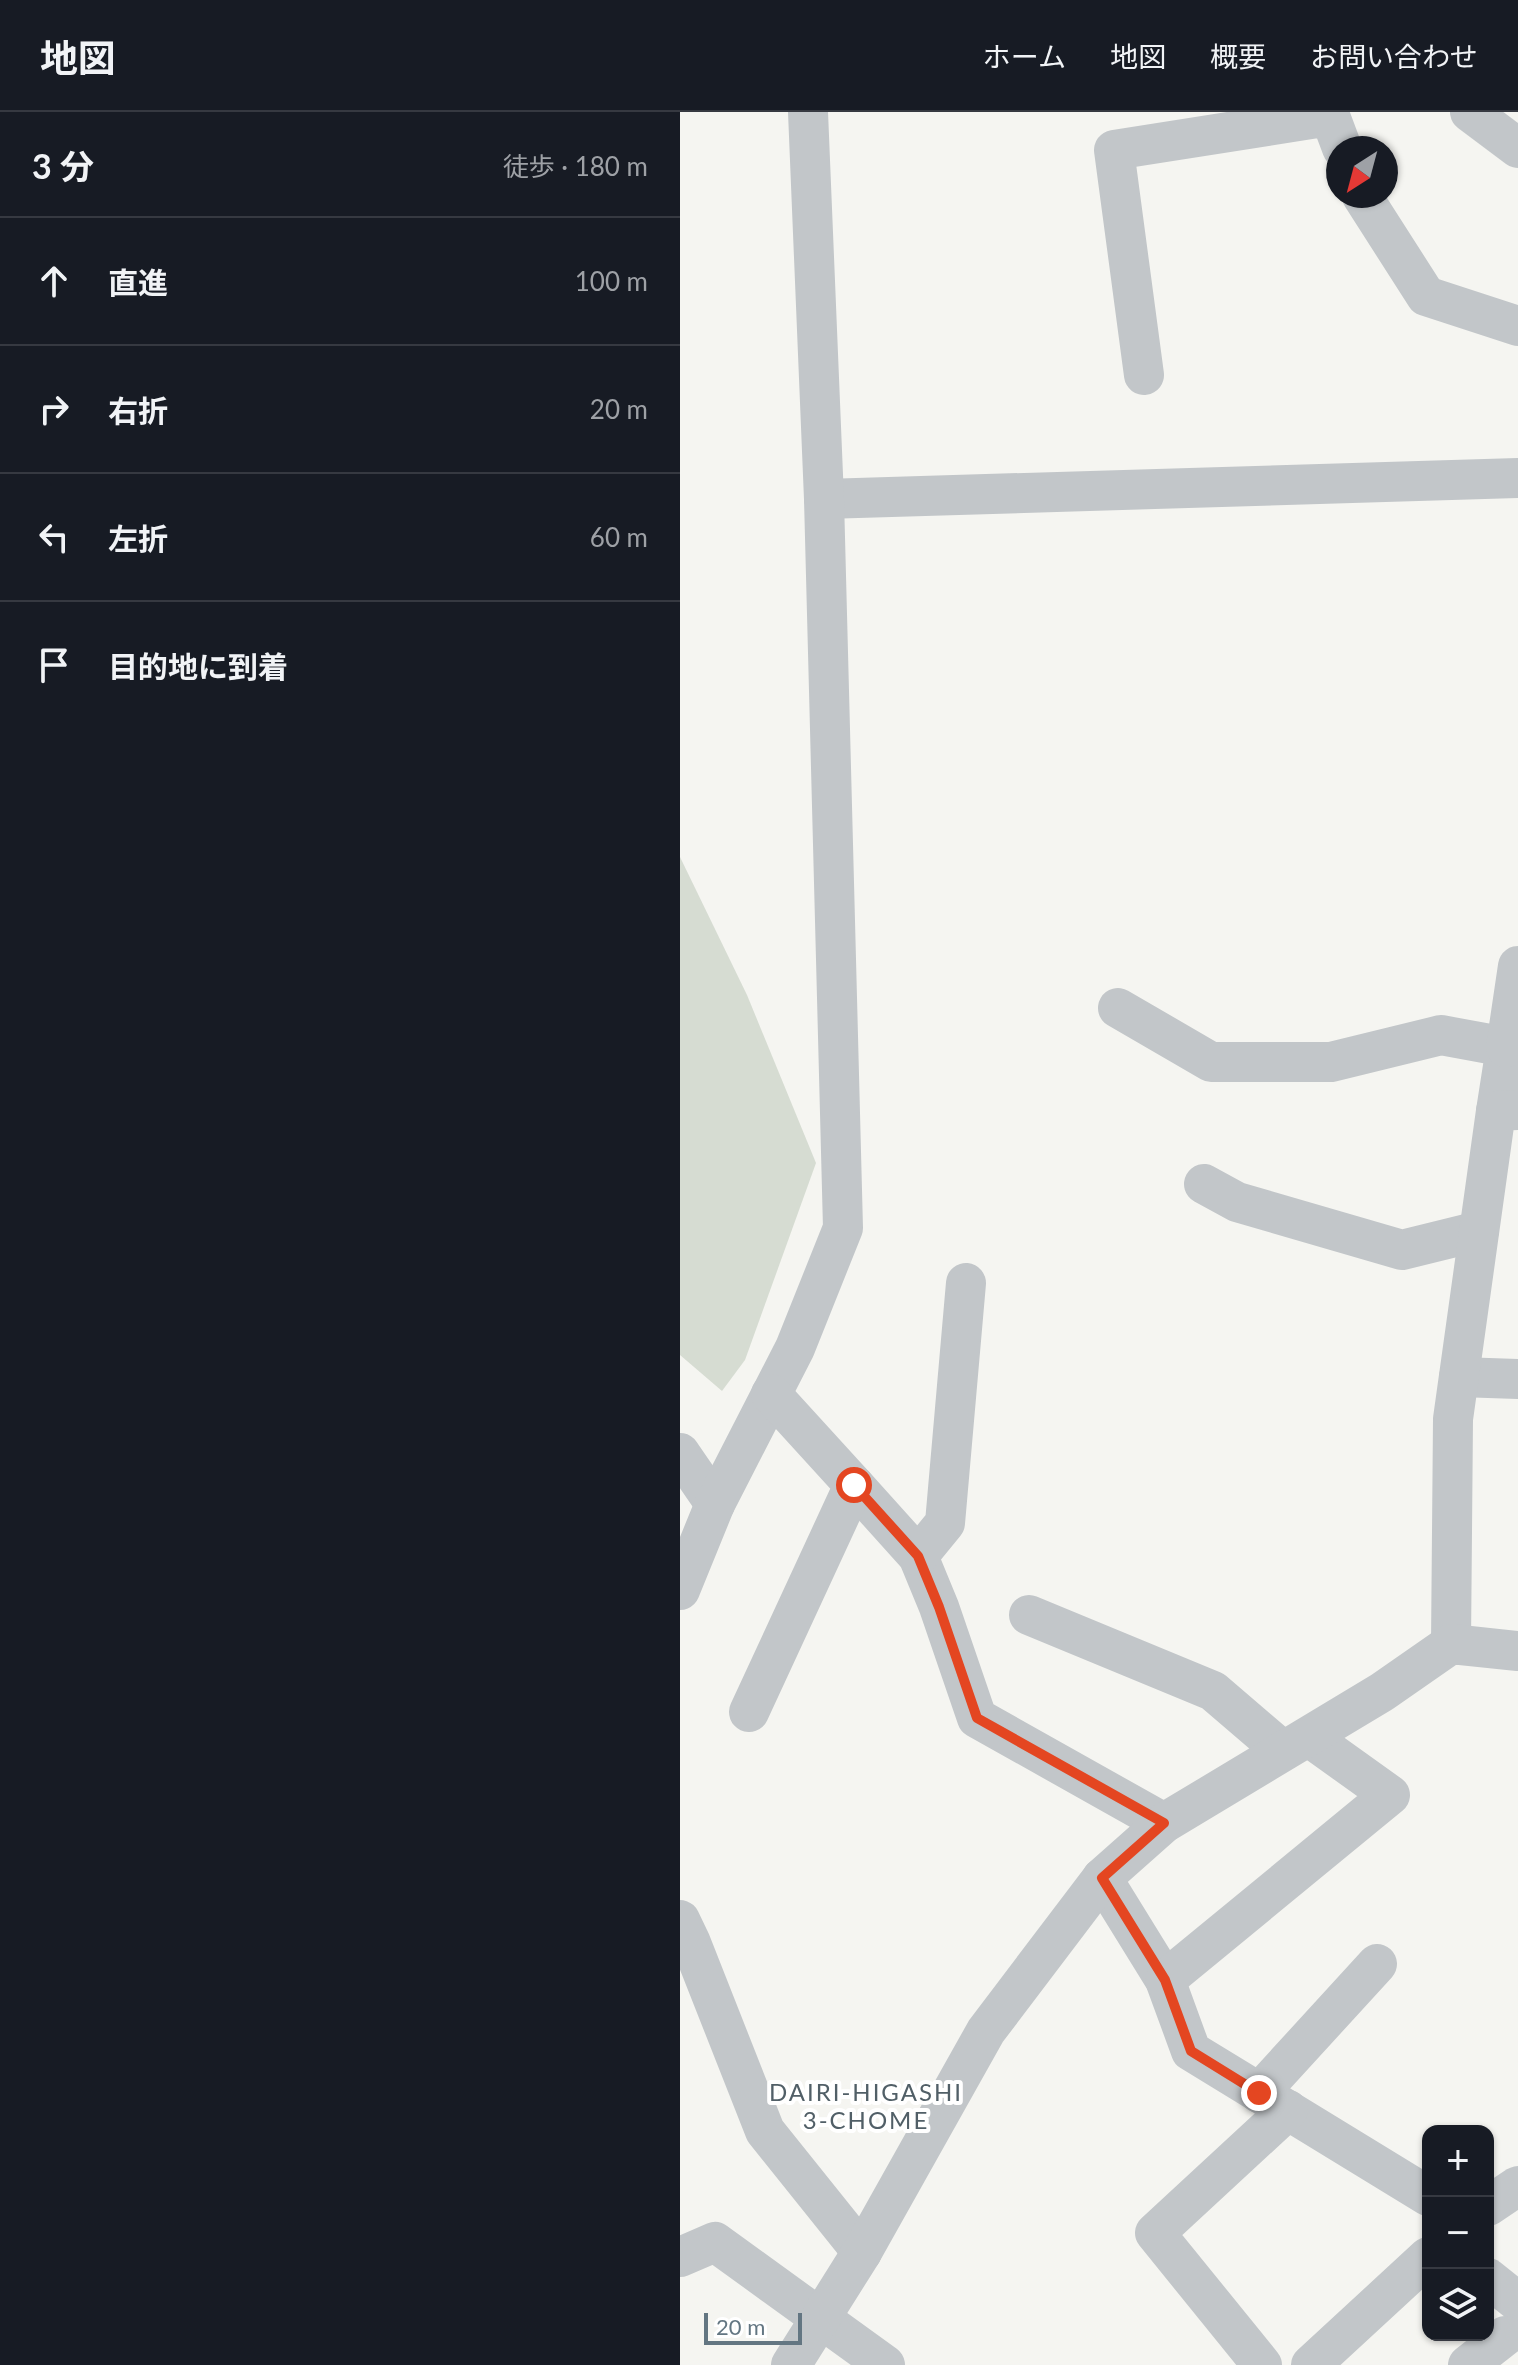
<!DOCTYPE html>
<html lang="ja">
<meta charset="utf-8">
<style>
:root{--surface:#171b24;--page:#242831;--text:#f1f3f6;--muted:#9ea1a6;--line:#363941}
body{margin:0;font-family:Lato,"Noto Sans JP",sans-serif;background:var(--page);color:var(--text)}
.controls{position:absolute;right:24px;bottom:24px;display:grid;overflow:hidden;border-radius:16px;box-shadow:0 2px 6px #0004}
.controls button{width:72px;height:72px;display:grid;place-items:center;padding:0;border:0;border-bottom:2px solid var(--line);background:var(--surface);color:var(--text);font:40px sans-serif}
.compass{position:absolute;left:646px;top:24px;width:72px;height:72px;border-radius:50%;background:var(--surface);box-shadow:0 2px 6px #0004;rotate:216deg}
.scale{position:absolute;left:24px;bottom:20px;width:98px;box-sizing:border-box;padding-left:8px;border:4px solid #637682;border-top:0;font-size:22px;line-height:28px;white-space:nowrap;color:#637682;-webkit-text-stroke:6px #fff;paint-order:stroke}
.stop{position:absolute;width:24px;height:24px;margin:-18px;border:6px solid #e44621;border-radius:50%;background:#fff}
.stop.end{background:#e44621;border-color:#fff;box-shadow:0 2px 8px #0008}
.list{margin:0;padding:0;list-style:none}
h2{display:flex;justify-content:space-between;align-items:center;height:104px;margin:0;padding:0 32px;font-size:34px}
h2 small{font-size:26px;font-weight:400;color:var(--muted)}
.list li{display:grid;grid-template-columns:52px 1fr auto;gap:24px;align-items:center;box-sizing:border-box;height:128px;padding:0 32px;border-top:2px solid var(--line)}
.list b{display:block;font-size:30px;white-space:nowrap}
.list em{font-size:26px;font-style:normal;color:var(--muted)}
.icon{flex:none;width:44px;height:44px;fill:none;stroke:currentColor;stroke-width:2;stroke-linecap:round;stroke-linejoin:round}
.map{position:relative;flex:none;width:838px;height:2253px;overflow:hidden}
header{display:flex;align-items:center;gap:48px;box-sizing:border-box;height:112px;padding:0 40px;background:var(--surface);border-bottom:2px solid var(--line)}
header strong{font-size:38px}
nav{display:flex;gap:44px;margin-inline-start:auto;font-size:28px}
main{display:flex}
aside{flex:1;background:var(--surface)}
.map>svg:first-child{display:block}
.green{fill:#d6dcd2}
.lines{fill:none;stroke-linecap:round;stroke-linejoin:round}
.minor{stroke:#c2c6c9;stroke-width:40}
.route{stroke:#e44621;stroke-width:10}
.labels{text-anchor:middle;stroke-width:8;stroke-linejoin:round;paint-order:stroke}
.neighbourhood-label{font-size:24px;letter-spacing:2px;fill:#515f67;stroke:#fff}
</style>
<header>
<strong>地図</strong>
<nav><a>ホーム</a><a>地図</a><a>概要</a><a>お問い合わせ</a></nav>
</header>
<main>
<aside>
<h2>3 分<small>徒歩 · 180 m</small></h2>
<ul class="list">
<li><svg class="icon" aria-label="ahead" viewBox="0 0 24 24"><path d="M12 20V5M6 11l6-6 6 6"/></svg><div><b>直進</b></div><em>100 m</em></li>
<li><svg class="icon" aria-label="right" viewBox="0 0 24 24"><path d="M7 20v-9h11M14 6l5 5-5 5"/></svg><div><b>右折</b></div><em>20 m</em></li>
<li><svg class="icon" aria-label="left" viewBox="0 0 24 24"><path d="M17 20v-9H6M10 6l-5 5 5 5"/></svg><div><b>左折</b></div><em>60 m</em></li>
<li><svg class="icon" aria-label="arrive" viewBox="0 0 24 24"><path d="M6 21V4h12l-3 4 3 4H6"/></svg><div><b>目的地に到着</b></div></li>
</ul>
</aside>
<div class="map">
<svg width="838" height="2253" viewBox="0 0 838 2253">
<rect width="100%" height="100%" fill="#f5f5f1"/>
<!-- green -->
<polygon class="green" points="0,745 67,883 136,1051 65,1248 42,1279 0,1243"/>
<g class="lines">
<!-- minor -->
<g class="minor">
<polyline points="790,0 838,36"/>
<polyline points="682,84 746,184 838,214"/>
<polyline points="464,263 434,38 650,4 662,36"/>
<polyline points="144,387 838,366"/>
<polyline points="438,896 531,950 651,950 761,923 826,935 816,999"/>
<polyline points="826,935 838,854"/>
<polyline points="524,1072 557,1090 722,1138 799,1119"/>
<polyline points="779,1265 838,1267"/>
<polyline points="0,1341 35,1392"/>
<polyline points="174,1373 238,1444 259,1495 297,1606 484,1711"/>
<polyline points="238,1444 265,1411 286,1171"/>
<polyline points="0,1478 35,1392 115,1236 163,1116 144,387 128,0"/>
<polyline points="349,1503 533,1579 603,1639"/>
<polyline points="771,1532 773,1307 816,999 838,998"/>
<polyline points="69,1600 174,1373 91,1282"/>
<polyline points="422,1766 485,1868 511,1939 748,2084"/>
<polyline points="0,1808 11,1831 85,2019 182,2140"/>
<polyline points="485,1868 710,1683 629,1625"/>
<polyline points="579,1981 697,1852"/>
<polyline points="808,2094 838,2074"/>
<polyline points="0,2145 35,2130 205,2253"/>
<polyline points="808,2166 838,2190"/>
<polyline points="111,2253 182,2140 306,1919 422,1766 484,1711 702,1580 771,1532 838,1539"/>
<polyline points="582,2253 475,2121 608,1998"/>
<polyline points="631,2253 748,2145"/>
<polyline points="788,2253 825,2224"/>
</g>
</g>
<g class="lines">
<!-- route -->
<polyline class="route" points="174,1373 238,1444 259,1495 297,1606 484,1711 422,1766 485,1868 511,1939 579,1981"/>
</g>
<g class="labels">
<!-- neighbourhood labels -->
<g class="neighbourhood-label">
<text x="186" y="1989">DAIRI-HIGASHI<tspan x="186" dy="28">3-CHOME</tspan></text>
</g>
</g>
</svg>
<div class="controls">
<button>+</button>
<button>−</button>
<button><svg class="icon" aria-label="layers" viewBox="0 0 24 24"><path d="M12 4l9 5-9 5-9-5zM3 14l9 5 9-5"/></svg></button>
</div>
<svg class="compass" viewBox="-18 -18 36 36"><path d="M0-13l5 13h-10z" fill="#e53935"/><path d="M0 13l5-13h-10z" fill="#9ea1a6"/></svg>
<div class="scale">20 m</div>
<div class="stop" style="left:174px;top:1373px"></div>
<div class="stop end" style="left:579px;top:1981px"></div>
</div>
</main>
